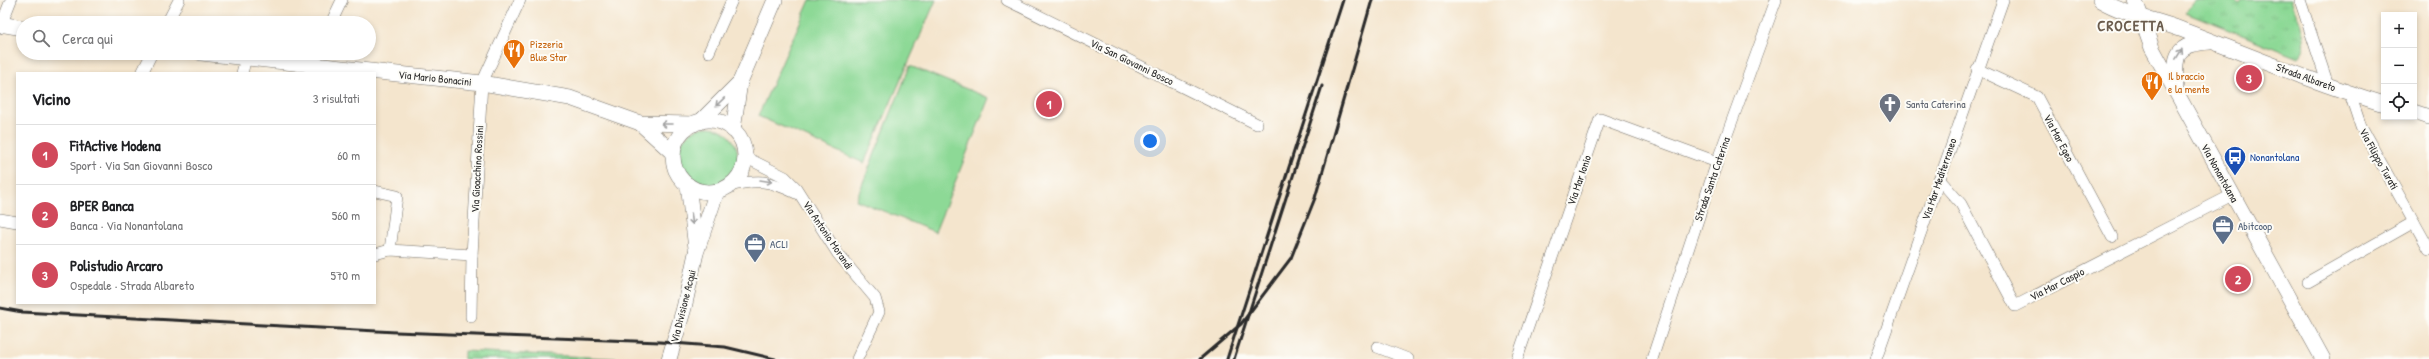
<!DOCTYPE html>
<html lang="it">
<meta charset="utf-8">
<style>
:root{--surface:#fff;--page:#f2f2f2;--text:#202124;--muted:#757577;--line:#e0e0e0;--accent:#d1495b}
body{margin:0;font-family:"Patrick Hand",sans-serif;background:var(--page);color:var(--text)}
.controls{position:absolute;right:12px;top:12px;display:grid;overflow:hidden;border-radius:0px;box-shadow:0 2px 6px #0003}
.controls button{width:36px;height:36px;display:grid;place-items:center;padding:0;border:0;border-bottom:1px solid var(--line);background:var(--surface);color:var(--text);font:20px sans-serif}
.you{position:absolute;left:1150px;top:141px;width:14px;height:14px;margin:-10px;border:3px solid #fff;border-radius:50%;background:#1a73e8;box-shadow:0 0 0 6px #1a73e833}
.badge{display:grid;place-items:center;width:26px;height:26px;border-radius:50%;background:var(--accent);color:#fff;font-size:13px;font-weight:700}
.pin{position:absolute;translate:-50% -50%;border:2px solid #fff;box-shadow:0 1px 4px #0006}
.list{margin:0;padding:0;list-style:none}
h2{display:flex;justify-content:space-between;align-items:center;height:52px;margin:0;padding:0 16px;font-size:17px}
h2 small{font-size:13px;font-weight:400;color:var(--muted)}
.list li{display:grid;grid-template-columns:26px 1fr auto;gap:12px;align-items:center;box-sizing:border-box;height:60px;padding:0 16px;border-top:1px solid var(--line)}
.list b{display:block;font-size:15px;white-space:nowrap}
.list p{margin:0;font-size:13px;white-space:nowrap;color:var(--muted)}
.list em{font-size:13px;font-style:normal;color:var(--muted)}
.icon{flex:none;width:22px;height:22px;fill:none;stroke:currentColor;stroke-width:2;stroke-linecap:round;stroke-linejoin:round}
.map{position:relative;flex:none;width:2429px;height:359px;overflow:hidden}
.search{position:absolute;background:var(--surface);box-shadow:0 2px 6px #0003;left:16px;top:16px;width:360px;height:44px;display:flex;align-items:center;gap:10px;box-sizing:border-box;padding:0 14px;border-radius:22px;color:var(--muted);font-size:15px}
.panel{position:absolute;background:var(--surface);box-shadow:0 2px 6px #0003;left:16px;top:72px;width:360px;height:232px;border-radius:0px}
.map>svg:first-child{display:block}
.grass{fill:#8dd996;stroke:#5c8260}
.park{fill:url(#park-tufts);stroke:#5c8260}
.lines{fill:none;stroke-linecap:round;stroke-linejoin:round}
.street-casing{stroke:#716c64;stroke-width:12}
.secondary-casing{stroke:#716c64;stroke-width:16}
.street{stroke:#fff;stroke-width:11}
.secondary{stroke:#fff;stroke-width:15}
.rail{stroke:#2b2b2b;stroke-width:3}
.oneway{stroke:#a0a0a0}
.labels{text-anchor:middle;stroke-width:4;stroke-linejoin:round;paint-order:stroke}
.food-label{font-size:11px;fill:#c56008;stroke:#fdfcf7;text-anchor:start}
.street-label{font-size:11px;fill:#2b2b2b;stroke:#fdfcf7}
.worship-label{font-size:11px;fill:#5b616d;stroke:#fdfcf7;text-anchor:start}
.transit-label{font-size:11px;fill:#164399;stroke:#fdfcf7;text-anchor:start}
.service-label{font-size:11px;fill:#4e5e75;stroke:#fdfcf7;text-anchor:start}
.district-label{font-size:15px;font-weight:bold;letter-spacing:1px;fill:#6b5c4d;stroke:#fdfcf7}
</style>
<div class="map">
<svg width="2429" height="359" viewBox="0 0 2429 359">
<defs>
<pattern id="park-tufts" width="24" height="20" patternUnits="userSpaceOnUse"><rect width="24" height="20" fill="#8dd996"/><path d="M3 7l-1-3M5 7V3M7 7l1-3M15 17l-1-3M17 17v-4M19 17l1-3" fill="none" stroke="#7aba81"/></pattern>
</defs>
<rect width="100%" height="100%" fill="#fdfcf7"/>
<filter id="ink" filterUnits="userSpaceOnUse"><feTurbulence type="fractalNoise" baseFrequency=".025" numOctaves="2"/><feDisplacementMap in="SourceGraphic" scale="8" xChannelSelector="R" yChannelSelector="G"/><feConvolveMatrix kernelMatrix="1 2 1 2 8 2 1 2 1" color-interpolation-filters="sRGB"/></filter>
<filter id="wash" filterUnits="userSpaceOnUse"><feTurbulence type="fractalNoise" baseFrequency=".012" numOctaves="4" result="noise"/><feDisplacementMap in="SourceGraphic" scale="16" xChannelSelector="R" yChannelSelector="G"/><feGaussianBlur stdDeviation="0.9" result="paint"/><feColorMatrix in="noise" values="0 0 0 0 0 0 0 0 0 0 0 0 0 0 0 0 0 1.4 0 .05"/><feComposite in="paint" operator="in"/></filter>
<g filter="url(#wash)">
<rect width="100%" height="100%" fill="#f4e5cd"/>
<!-- grass -->
<g class="grass">
<polygon points="810,0 936,0 864,163 758,116"/>
<polygon points="910,66 989,98 935,232 856,200"/>
<circle cx="708" cy="157" r="30"/>
</g>
<!-- park -->
<g class="park">
<path d="M2195,0H2234L2240,3L2242,0H2291C2296,16 2314,45 2298,58L2186,12Z"/>
<polygon points="464,351 630,359 464,359"/>
</g>
</g>
<g filter="url(#ink)">
<g class="lines">
<!-- street casing -->
<g class="street-casing">
<g id="street">
<polyline points="1007,0 1257,124"/>
<polyline points="2300,0 2328,85"/>
<polyline points="167,23 179,0"/>
<polyline points="331,23 342,0"/>
<polyline points="0,28 11,0"/>
<polyline points="709,52 732,0"/>
<polyline points="1977,69 2037,97 2112,237"/>
<polyline points="142,73 152,53"/>
<polyline points="242,73 246,58"/>
<polyline points="310,73 311,64 316,53"/>
<polyline points="2350,94 2361,127 2429,249"/>
<polyline points="745,157 785,177 796,188 838,254 875,298 879,312 857,359"/>
<polyline points="1939,179 1961,204 2015,306 2232,195"/>
<path d="M729,186C758,179 769,180 796,193"/>
<polyline points="375,191 397,196 390,250"/>
<polyline points="0,219 17,222"/>
<polyline points="375,254 390,250 472,255"/>
<polyline points="2308,282 2414,222"/>
<polyline points="471,317 472,255 482,83 520,0"/>
<polyline points="1377,347 1408,359"/>
<polyline points="1517,359 1600,119 1717,162"/>
<polyline points="1652,359 1717,162 1776,0"/>
<polyline points="1876,359 2003,0"/>
</g>
</g>
<!-- secondary casing -->
<g class="secondary-casing">
<g id="secondary">
<path d="M2100,0C2126,15 2153,19 2180,29C2248,55 2315,83 2384,104"/>
<polyline points="2135,0 2152,48 2323,359"/>
<polyline points="0,24 23,28"/>
<polyline points="201,53 482,83 570,98 640,123 694,124"/>
<path d="M2176,87C2174,55 2175,44 2210,42"/>
<polyline points="2414,112 2429,117"/>
<circle cx="709" cy="156" r="36"/>
<polyline points="700,122 740,82"/>
<polyline points="640,123 673,153"/>
<polyline points="733,130 740,82 775,0"/>
<polyline points="688,185 696,248"/>
<polyline points="669,359 684,308 696,253 717,191"/>
</g>
</g>
<!-- street -->
<use href="#street" class="street"/>
<!-- secondary -->
<use href="#secondary" class="secondary"/>
<!-- rail -->
<g class="rail">
<polyline points="0,308 22,312 396,332 660,342 725,347 775,359"/>
<polyline points="1200,359 1241,324 1291,258 1315,198 1372,0"/>
<polyline points="1227,359 1343,0"/>
<polyline points="1234,359 1322,86"/>
</g>
</g>
<!-- one-way arrows -->
<defs><path id="oneway-shaft" d="M-6 0H5M1.5-3L5.5 0L1.5 3" fill="none" stroke-width="1.6" stroke-linecap="round" stroke-linejoin="round"/></defs>
<g class="oneway">
<use href="#oneway-shaft" transform="translate(2179 54) rotate(-58)"/>
<use href="#oneway-shaft" transform="translate(720 102) rotate(136)"/>
<use href="#oneway-shaft" transform="translate(667 124) rotate(-180)"/>
<use href="#oneway-shaft" transform="translate(766 181) rotate(9)"/>
<use href="#oneway-shaft" transform="translate(692 219) rotate(83)"/>
</g>
</g>
<!-- icons -->
<defs>
<g id="restaurant-pin" transform="scale(1.15)"><path d="M0 17L-7.5 6A9.5 9.5 0 1 1 7.5 6Z" fill="#e8710a" stroke="#fdfcf7"/><path d="M-5-6h1v4h1v-4h1v4h1v-4h1v5L-1.5 .5V6h-2V.5L-5-1ZM5-6V6H3V1.5H1.5Q1.5-4 5-6Z" fill="#fff"/></g>
<g id="church-pin" transform="scale(1.15)"><path d="M0 17L-7.5 6A9.5 9.5 0 1 1 7.5 6Z" fill="#6b7280" stroke="#fdfcf7"/><path d="M-1.2-6h2.4v3.5h3.3v2.4h-3.3V6h-2.4V-.1h-3.3v-2.4h3.3Z" fill="#fff"/></g>
<g id="bus-pin" transform="scale(1.15)"><path d="M0 17L-7.5 6A9.5 9.5 0 1 1 7.5 6Z" fill="#1a4fb4" stroke="#fdfcf7"/><path d="M-5-6H5V4H4V6H2V4H-2V6H-4V4H-5ZM-3.5-4V0h7V-4ZM-3.5 1.2v1.5H-2V1.2ZM2 1.2v1.5H3.5V1.2Z" fill="#fff"/></g>
<g id="office-pin" transform="scale(1.15)"><path d="M0 17L-7.5 6A9.5 9.5 0 1 1 7.5 6Z" fill="#5c6f8a" stroke="#fdfcf7"/><path d="M-6-3h4V-5.5h4V-3h4V5H-6ZM-1-4.5V-3h2v-1.5ZM-6 0V1H6V0Z" fill="#fff"/></g>
</defs>
<g fill-rule="evenodd">
<use href="#restaurant-pin" x="514" y="50"/>
<use href="#restaurant-pin" x="2152" y="82"/>
<use href="#church-pin" x="1890" y="104"/>
<use href="#bus-pin" x="2235" y="157"/>
<use href="#office-pin" x="2223" y="226"/>
<use href="#office-pin" x="755" y="244"/>
</g>
<g class="labels">
<!-- food labels -->
<g class="food-label">
<text x="530" y="48">Pizzeria<tspan x="530" dy="13">Blue Star</tspan></text>
<text x="2168" y="80">Il braccio<tspan x="2168" dy="13">e la mente</tspan></text>
</g>
<!-- street labels -->
<g class="street-label">
<text transform="translate(1132 62) rotate(26)" y="4">Via San Giovanni Bosco</text>
<text transform="translate(2306 77) rotate(20)" y="4">Strada Albareto</text>
<text transform="translate(435 78) rotate(6)" y="4">Via Mario Bonacini</text>
<text transform="translate(2059 138) rotate(62)" y="4">Via Mar Egeo</text>
<text transform="translate(2379 159) rotate(61)" y="4">Via Filippo Turati</text>
<text transform="translate(477 169) rotate(-87)" y="4">Via Gioacchino Rossini</text>
<text transform="translate(2220 173) rotate(61)" y="4">Via Nonantolana</text>
<text transform="translate(1712 179) rotate(-71)" y="4">Strada Santa Caterina</text>
<text transform="translate(1939 179) rotate(-71)" y="4">Via Mar Mediterraneo</text>
<text transform="translate(1579 180) rotate(-71)" y="4">Via Mar Ionio</text>
<text transform="translate(828 235) rotate(56)" y="4">Via Antonio Morandi</text>
<text transform="translate(2057 284) rotate(-27)" y="4">Via Mar Caspio</text>
<text transform="translate(683 306) rotate(-76)" y="4">Via Divisione Acqui</text>
</g>
<!-- worship labels -->
<g class="worship-label">
<text x="1906" y="108">Santa Caterina</text>
</g>
<!-- transit labels -->
<g class="transit-label">
<text x="2250" y="161">Nonantolana</text>
</g>
<!-- service labels -->
<g class="service-label">
<text x="2238" y="230">Abitcoop</text>
<text x="770" y="248">ACLI</text>
</g>
<!-- district labels -->
<g class="district-label">
<text x="2131" y="31">CROCETTA</text>
</g>
</g>
</svg>
<div class="controls">
<button>+</button>
<button>−</button>
<button><svg class="icon" aria-label="locate" viewBox="0 0 24 24"><circle cx="12" cy="12" r="6"/><path d="M12 2v4M12 18v4M2 12h4M18 12h4"/></svg></button>
</div>
<div class="you"></div>
<div class="pin badge" style="left:1049px;top:104px">1</div>
<div class="pin badge" style="left:2238px;top:279px">2</div>
<div class="pin badge" style="left:2249px;top:78px">3</div>
<div class="search"><svg class="icon" aria-label="search" viewBox="0 0 24 24"><circle cx="10" cy="10" r="6"/><path d="M15 15l6 6"/></svg>Cerca qui</div>
<section class="panel">
<h2>Vicino<small>3 risultati</small></h2>
<ul class="list">
<li><span class="badge">1</span><div><b>FitActive Modena</b><p>Sport · Via San Giovanni Bosco</p></div><em>60 m</em></li>
<li><span class="badge">2</span><div><b>BPER Banca</b><p>Banca · Via Nonantolana</p></div><em>560 m</em></li>
<li><span class="badge">3</span><div><b>Polistudio Arcaro</b><p>Ospedale · Strada Albareto</p></div><em>570 m</em></li>
</ul>
</section>
</div>
